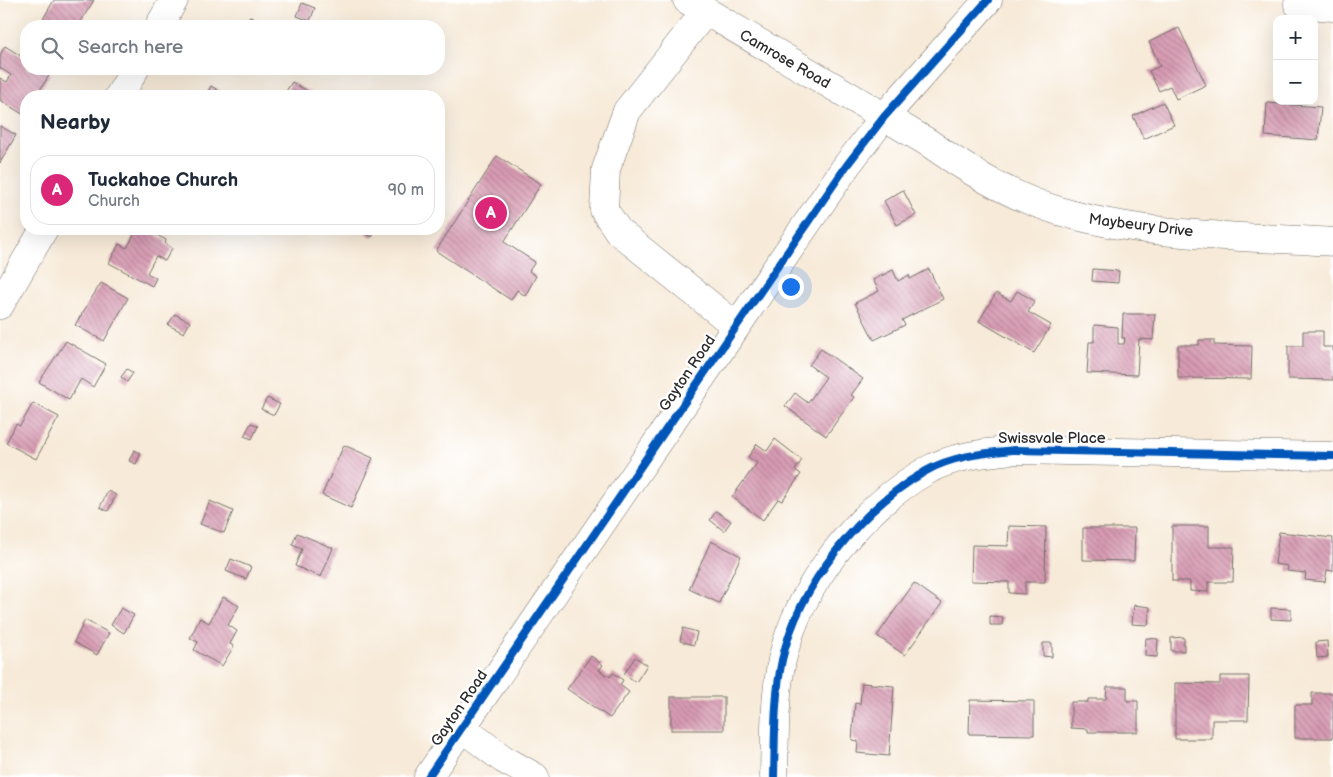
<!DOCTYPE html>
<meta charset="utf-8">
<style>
:root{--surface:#fff;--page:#f6f6f7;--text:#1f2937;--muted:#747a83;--line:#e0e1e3;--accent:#db2777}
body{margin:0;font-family:"Balsamiq Sans",sans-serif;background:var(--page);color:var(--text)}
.controls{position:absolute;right:15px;top:15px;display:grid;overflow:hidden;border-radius:10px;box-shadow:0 5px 20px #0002}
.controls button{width:45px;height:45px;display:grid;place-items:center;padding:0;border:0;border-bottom:1px solid var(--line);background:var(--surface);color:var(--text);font:25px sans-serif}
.you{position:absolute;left:790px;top:286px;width:18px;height:18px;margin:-12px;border:4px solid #fff;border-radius:50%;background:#1a73e8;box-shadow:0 0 0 8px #1a73e833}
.badge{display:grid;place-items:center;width:32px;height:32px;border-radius:50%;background:var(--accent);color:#fff;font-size:16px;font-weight:700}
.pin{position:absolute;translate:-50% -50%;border:2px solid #fff;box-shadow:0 1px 5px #0006}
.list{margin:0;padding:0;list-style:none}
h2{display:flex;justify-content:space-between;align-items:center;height:65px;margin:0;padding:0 20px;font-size:21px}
h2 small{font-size:16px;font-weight:400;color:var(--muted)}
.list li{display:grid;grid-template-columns:32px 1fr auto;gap:15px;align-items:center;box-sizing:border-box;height:70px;margin:0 10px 10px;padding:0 10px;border:1px solid var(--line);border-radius:20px}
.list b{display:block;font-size:19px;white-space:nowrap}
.list p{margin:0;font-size:16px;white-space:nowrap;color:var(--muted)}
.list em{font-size:16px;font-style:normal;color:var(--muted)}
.icon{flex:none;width:28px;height:28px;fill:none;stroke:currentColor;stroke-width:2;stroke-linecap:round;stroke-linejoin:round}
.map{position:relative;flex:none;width:1333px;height:777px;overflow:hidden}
.search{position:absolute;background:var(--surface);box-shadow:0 5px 20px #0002;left:20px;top:20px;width:425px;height:55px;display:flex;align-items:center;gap:12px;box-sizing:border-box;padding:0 18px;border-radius:20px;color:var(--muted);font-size:19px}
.panel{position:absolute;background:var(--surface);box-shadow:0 5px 20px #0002;left:20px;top:90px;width:425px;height:145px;border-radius:20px}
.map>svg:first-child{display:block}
.building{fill:url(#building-back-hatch)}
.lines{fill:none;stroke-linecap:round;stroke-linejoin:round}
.minor-casing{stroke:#726e68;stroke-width:29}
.minor{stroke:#fff;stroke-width:28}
.cycleway-casing{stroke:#fff;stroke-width:11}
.cycleway{stroke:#0057b8;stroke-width:8}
.labels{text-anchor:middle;stroke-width:4.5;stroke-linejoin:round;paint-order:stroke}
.street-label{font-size:15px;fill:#2b2b2b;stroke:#fff}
</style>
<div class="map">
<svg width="1333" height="777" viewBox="0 0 1333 777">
<defs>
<pattern id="building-back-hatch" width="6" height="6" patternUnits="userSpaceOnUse" patternTransform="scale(1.25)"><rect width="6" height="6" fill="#d89bb3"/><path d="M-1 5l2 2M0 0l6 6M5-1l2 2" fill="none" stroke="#af7f92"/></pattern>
</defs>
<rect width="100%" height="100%" fill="#fff"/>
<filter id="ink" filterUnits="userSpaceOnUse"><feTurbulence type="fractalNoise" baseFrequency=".02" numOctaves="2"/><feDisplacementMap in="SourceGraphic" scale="10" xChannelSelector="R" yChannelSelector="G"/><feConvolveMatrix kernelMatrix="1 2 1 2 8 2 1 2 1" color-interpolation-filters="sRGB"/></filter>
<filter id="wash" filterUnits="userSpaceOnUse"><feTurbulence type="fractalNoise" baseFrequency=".0096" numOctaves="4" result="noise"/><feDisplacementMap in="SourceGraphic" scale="20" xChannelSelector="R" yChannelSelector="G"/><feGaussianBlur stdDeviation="1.12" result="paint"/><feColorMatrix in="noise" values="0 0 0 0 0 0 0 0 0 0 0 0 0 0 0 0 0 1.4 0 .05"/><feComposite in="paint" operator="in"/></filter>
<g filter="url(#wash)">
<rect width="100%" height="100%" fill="#f7ead8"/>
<g id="blocks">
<!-- building -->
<g class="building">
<polygon points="54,0 94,0 78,26 39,26"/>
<polygon points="302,3 315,8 310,21 297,16"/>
<polygon points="250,17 267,26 245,26"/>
<polygon points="1179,28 1206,85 1176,99 1170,86 1159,91 1149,71 1160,66 1149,42"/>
<polygon points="5,46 26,59 26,69 41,69 50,74 36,96 26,96 24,115 0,100 0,78 7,82 11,75 0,68 0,55"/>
<polygon points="292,82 313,94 311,96 283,96"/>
<polygon points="211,86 228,96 205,96"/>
<polygon points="1163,102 1174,125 1144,139 1133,116"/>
<polygon points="1267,103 1321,107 1318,140 1265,136"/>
<polygon points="0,126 16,135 0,163"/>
<polygon points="497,156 541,184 504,242 535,262 529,271 536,276 525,296 517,290 511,300 436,251"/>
<polygon points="903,190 916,215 897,225 884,201"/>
<polygon points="137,229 146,229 166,240 165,243 172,248 165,261 156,256 147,273 156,278 152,286 109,263 119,244 127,248"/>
<polygon points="360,229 377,229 372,237"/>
<polygon points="929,269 943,299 902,320 905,325 874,340 855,303 879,291 873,280 893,270 898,281 909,275 910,279"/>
<polygon points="1093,269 1119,271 1118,283 1092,281"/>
<polygon points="101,283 128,298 104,341 75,325"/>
<polygon points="1017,291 1035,301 1028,312 1051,325 1034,353 979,321 996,293 1011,301"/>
<polygon points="175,314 190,322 184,333 168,325"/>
<polygon points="1123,314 1155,314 1153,340 1139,339 1137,375 1087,373 1089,342 1094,342 1094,325 1118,327 1118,344 1124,344 1125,338 1122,338"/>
<polygon points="1303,331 1323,331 1323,347 1333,347 1333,380 1288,379 1288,346 1303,346"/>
<polygon points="1199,340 1214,340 1214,345 1252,346 1251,379 1178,378 1178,345 1199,345"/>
<polygon points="66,341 106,364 93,387 81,379 69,400 39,382"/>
<polygon points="821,349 863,379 851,395 854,397 826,436 785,406 795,393 808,403 826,377 809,365"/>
<polygon points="127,369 133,373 127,382 121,377"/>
<polygon points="267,398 280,404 274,415 261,409"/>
<polygon points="33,403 59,417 36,459 6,443 16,424 20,426"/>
<polygon points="251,423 258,426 252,439 244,436"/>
<polygon points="775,439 802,460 795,470 801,474 782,501 778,499 763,520 732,497 757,463 748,457 757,444 767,451"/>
<polygon points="344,445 373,458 351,508 322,495"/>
<polygon points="134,450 141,453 136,464 129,461"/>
<polygon points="108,491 116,495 108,511 100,507"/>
<polygon points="210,501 233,511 224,533 200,524"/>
<polygon points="716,511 731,521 724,531 710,520"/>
<polygon points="1009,526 1046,527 1045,582 1025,582 1025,594 1009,593 1009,582 971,581 972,545 1008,546"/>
<polygon points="1172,526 1209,526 1209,547 1234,547 1233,582 1208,582 1208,592 1190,591 1190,581 1172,581"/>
<polygon points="1083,528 1135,528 1134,561 1083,560"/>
<polygon points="1279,532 1333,538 1333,571 1327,570 1325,582 1305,580 1306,573 1287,571 1288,566 1275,564"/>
<polygon points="297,533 333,548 321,577 295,566 302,549 292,545"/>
<polygon points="711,541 741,556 719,603 689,589"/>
<polygon points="231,559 251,567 246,579 226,571"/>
<polygon points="914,583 942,603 905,655 877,636"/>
<polygon points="223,597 239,606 228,625 237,631 230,644 234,646 222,666 194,650 198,642 190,638 200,618 209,623"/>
<polygon points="1134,605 1150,607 1148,625 1132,624"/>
<polygon points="121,608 134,615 124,633 111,625"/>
<polygon points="1271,608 1291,609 1291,620 1271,619"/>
<polygon points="990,616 1003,617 1002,625 990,625"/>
<polygon points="85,620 109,633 97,655 74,642"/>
<polygon points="683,628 697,632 694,645 680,641"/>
<polygon points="1184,637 1184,651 1171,651 1171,638"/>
<polygon points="1146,638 1158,639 1157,657 1145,656"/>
<polygon points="1327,641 1328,657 1317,658 1316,642"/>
<polygon points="1043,643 1052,643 1052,657 1043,656"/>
<polygon points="591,656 603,665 599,670 610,677 613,673 623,680 620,685 629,692 610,718 567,689"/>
<polygon points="635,657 647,665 636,682 624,674"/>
<polygon points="1220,676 1249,676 1248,720 1212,720 1212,739 1175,739 1175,683 1220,684"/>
<polygon points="862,683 894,686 889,756 857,753 858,741 852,740 855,703 860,704"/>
<polygon points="1107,687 1127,687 1127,701 1138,701 1138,732 1088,732 1088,729 1071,728 1071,702 1088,702 1088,699 1106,699"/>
<polygon points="1312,693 1333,693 1333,738 1295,738 1295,705 1312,705"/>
<rect x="671" y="697" width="53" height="33"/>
<polygon points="970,700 1034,701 1034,735 969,734"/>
</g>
</g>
</g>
<g filter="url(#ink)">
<use href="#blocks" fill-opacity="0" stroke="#726e68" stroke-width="1"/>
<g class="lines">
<!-- minor casing -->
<g class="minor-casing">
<g id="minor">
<path d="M687,0L929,143C968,171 1012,197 1059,211C1145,237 1243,236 1333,242"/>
<polyline points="1298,4 1333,7"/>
<polyline points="705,12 627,111 606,169 604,210 619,232 736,326"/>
<polyline points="159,26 174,0"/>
<polyline points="119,96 135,69"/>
<polyline points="0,305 44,229"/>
<polyline points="462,728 503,759 535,777"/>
<polyline points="428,777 847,165 884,117 988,0"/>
<path d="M774,777C775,738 774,698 782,660C799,585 860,509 926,471C952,456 984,453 1014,450L1333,456"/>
</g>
</g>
<!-- minor -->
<use href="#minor" class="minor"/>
<!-- cycleway casing -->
<g class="cycleway-casing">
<g id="cycleway">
<polyline points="428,777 847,165 884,117 988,0"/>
<path d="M774,777C775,738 774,698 782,660C799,585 860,509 926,471C952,456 984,453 1014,450L1333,456"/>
</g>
</g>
<!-- cycleway -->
<use href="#cycleway" class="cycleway"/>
</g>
</g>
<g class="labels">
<!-- street labels -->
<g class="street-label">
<text transform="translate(785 59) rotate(30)" y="5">Camrose Road</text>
<text transform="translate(1141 225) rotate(7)" y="5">Maybeury Drive</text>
<text transform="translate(687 373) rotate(-56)" y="5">Gayton Road</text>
<text x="1052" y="443">Swissvale Place</text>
<text transform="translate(459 708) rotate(-56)" y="5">Gayton Road</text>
</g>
</g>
</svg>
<div class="controls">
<button>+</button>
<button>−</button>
</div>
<div class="you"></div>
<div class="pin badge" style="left:491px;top:213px">A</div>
<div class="search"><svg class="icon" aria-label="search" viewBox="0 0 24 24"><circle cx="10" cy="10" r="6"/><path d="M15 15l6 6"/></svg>Search here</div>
<section class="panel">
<h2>Nearby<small></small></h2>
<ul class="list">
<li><span class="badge">A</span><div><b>Tuckahoe Church</b><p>Church</p></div><em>90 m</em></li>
</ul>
</section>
</div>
